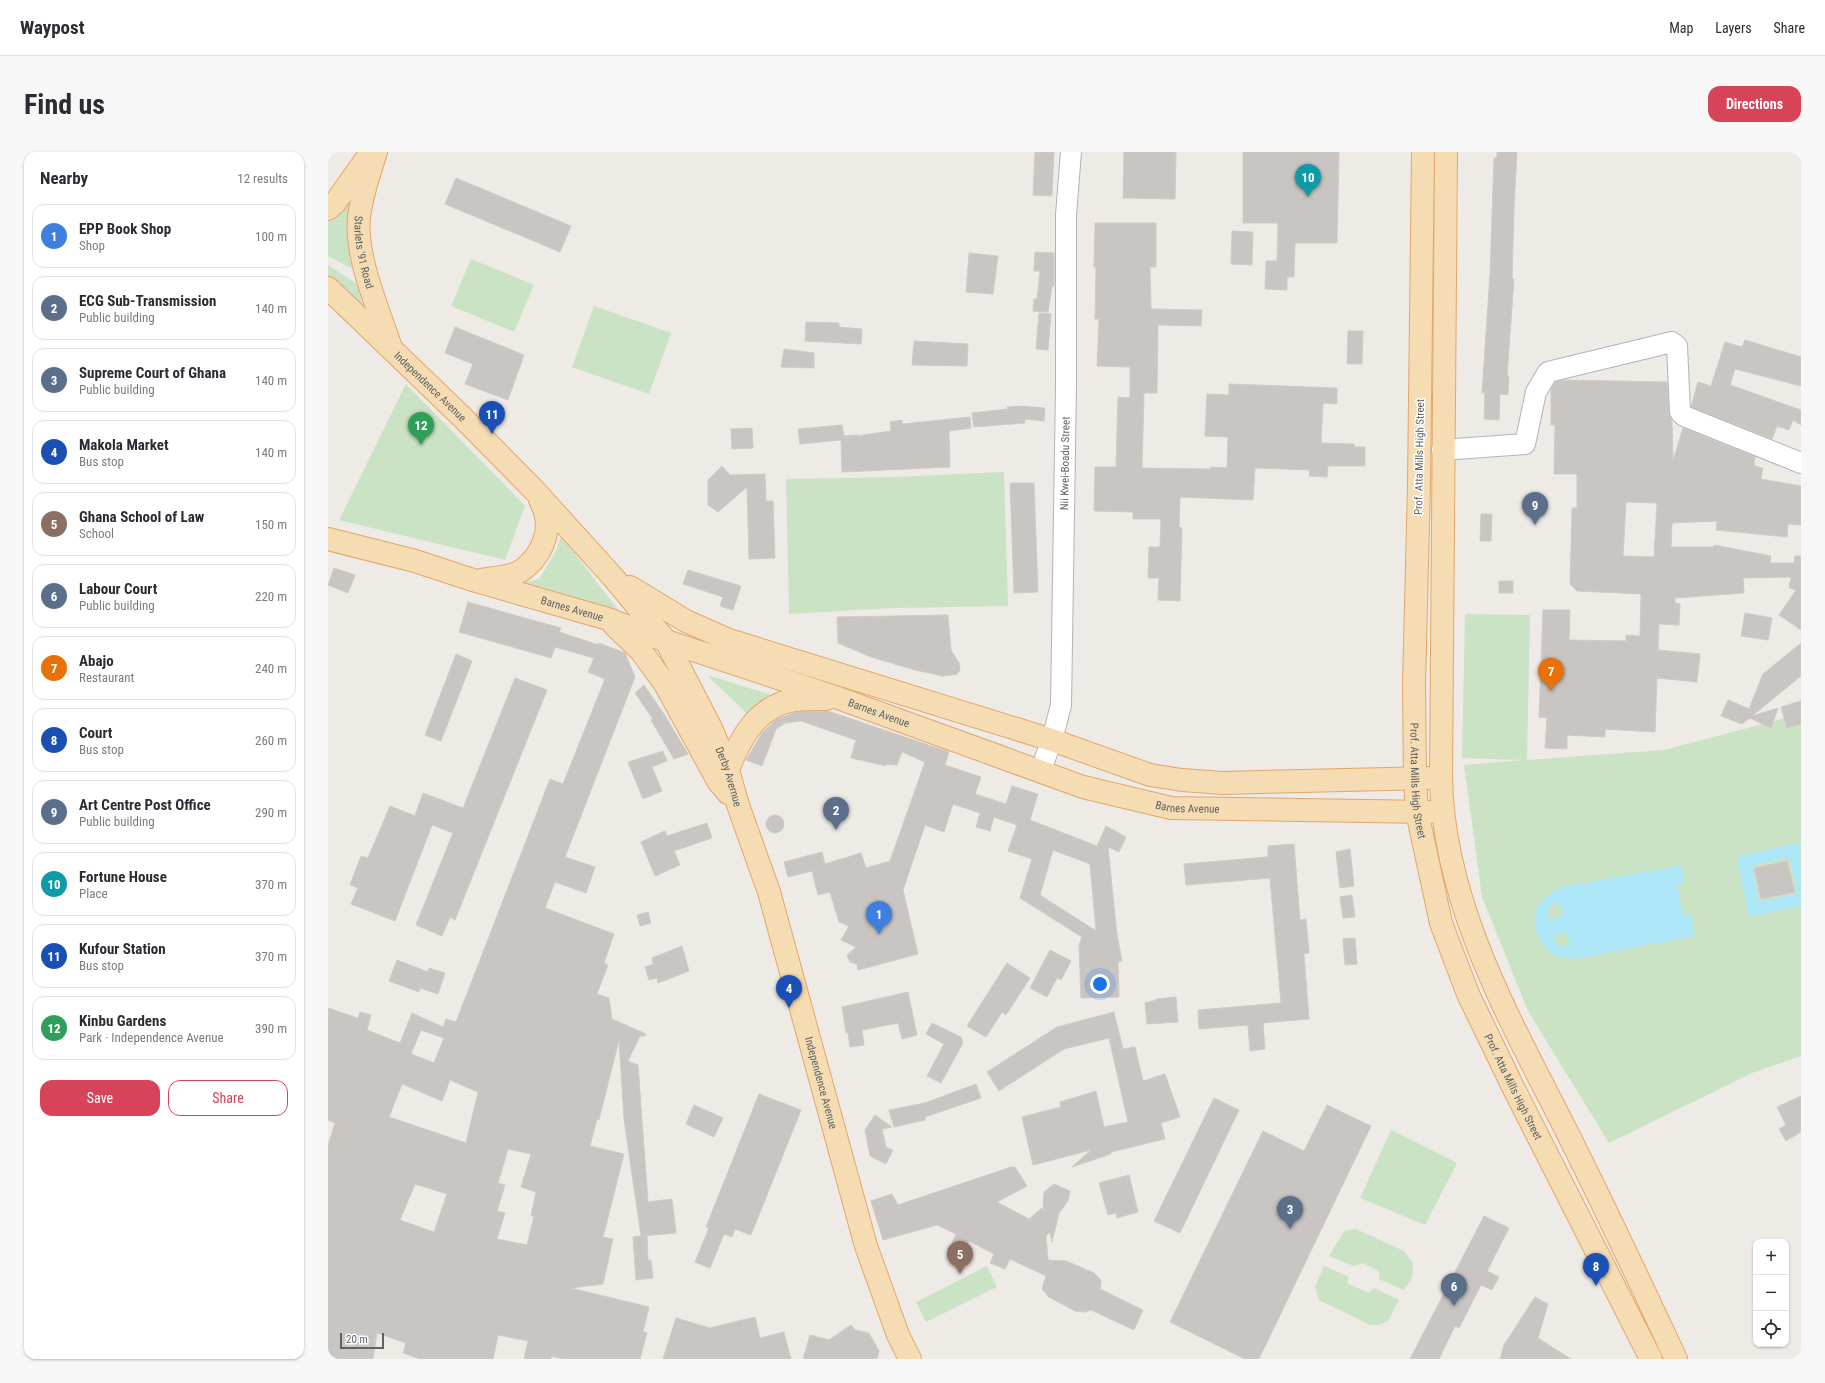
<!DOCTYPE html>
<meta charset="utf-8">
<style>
:root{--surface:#fff;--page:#f7f7f7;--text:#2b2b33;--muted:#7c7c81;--line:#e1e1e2;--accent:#d74358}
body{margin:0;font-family:"Roboto Condensed",sans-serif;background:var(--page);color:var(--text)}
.controls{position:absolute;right:12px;bottom:12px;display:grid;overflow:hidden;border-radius:8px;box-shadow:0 1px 3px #0004}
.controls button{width:36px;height:36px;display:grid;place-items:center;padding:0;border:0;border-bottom:1px solid var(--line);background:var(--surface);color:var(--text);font:20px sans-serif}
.scale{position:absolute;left:12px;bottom:10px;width:44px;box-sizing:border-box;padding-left:4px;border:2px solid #5d6264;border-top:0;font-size:11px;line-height:14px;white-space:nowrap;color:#5d6264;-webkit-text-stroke:3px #fff;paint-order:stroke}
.you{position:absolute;left:772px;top:832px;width:14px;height:14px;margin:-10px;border:3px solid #fff;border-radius:50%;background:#1a73e8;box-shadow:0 0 0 6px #1a73e833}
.badge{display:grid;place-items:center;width:26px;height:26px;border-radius:50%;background:var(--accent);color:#fff;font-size:13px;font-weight:700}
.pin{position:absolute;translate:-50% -33px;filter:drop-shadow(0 1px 2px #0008)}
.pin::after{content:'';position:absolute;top:21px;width:14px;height:12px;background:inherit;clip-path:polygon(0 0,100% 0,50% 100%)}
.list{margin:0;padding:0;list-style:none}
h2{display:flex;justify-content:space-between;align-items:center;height:52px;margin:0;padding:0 16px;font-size:17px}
h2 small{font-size:13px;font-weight:400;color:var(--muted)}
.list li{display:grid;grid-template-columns:26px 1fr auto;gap:12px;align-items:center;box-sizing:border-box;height:64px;margin:0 8px 8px;padding:0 8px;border:1px solid var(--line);border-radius:12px}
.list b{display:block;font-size:15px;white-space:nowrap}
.list p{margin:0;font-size:13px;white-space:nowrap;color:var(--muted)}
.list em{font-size:13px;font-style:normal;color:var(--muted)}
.actions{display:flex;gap:8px;padding:12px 16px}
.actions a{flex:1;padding:9px 0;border:1px solid var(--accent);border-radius:12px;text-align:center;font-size:14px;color:var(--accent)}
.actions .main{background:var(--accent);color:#fff}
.icon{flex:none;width:22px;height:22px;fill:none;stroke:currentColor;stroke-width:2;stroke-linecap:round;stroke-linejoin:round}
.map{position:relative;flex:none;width:1473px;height:1207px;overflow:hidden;border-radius:12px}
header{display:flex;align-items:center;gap:24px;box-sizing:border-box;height:56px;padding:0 20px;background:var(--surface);border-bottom:1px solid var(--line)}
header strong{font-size:19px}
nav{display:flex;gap:22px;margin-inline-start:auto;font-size:14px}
.intro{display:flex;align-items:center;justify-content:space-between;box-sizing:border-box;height:96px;padding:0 24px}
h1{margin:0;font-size:28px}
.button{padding:10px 18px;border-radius:12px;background:var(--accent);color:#fff;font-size:14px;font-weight:700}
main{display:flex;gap:24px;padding:0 24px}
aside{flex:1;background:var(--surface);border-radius:12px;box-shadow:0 1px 3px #0004}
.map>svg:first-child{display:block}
.green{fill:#cbe3c5}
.water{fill:#ade6f6;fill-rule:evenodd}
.building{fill:#c9c5c2;stroke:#d2cbc4;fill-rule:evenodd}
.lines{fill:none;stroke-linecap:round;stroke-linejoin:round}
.minor-casing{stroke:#b1b4b6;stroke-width:22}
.major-casing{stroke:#e2a66a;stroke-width:24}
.minor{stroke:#fff;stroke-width:20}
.major{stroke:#f6dcb2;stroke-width:22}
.labels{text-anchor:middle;stroke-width:3;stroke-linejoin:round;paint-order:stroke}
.street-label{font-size:11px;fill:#5d6264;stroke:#fff}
</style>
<header>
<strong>Waypost</strong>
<nav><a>Map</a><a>Layers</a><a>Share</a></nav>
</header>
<div class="intro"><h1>Find us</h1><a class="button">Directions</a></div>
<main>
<aside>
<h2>Nearby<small>12 results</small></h2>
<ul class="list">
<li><span class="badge" style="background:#3f7fe0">1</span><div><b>EPP Book Shop</b><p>Shop</p></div><em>100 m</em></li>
<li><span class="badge" style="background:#5c6f8a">2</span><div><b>ECG Sub-Transmission</b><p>Public building</p></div><em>140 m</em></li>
<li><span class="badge" style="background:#5c6f8a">3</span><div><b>Supreme Court of Ghana</b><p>Public building</p></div><em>140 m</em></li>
<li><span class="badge" style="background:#1a4fb4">4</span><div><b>Makola Market</b><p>Bus stop</p></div><em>140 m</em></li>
<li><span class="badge" style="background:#8d6e63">5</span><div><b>Ghana School of Law</b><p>School</p></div><em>150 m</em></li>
<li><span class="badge" style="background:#5c6f8a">6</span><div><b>Labour Court</b><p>Public building</p></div><em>220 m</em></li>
<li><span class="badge" style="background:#e8710a">7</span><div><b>Abajo</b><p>Restaurant</p></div><em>240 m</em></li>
<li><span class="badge" style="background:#1a4fb4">8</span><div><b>Court</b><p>Bus stop</p></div><em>260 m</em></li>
<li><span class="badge" style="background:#5c6f8a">9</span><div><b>Art Centre Post Office</b><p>Public building</p></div><em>290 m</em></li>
<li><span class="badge" style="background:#0f9aa8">10</span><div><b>Fortune House</b><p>Place</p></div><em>370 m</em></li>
<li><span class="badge" style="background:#1a4fb4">11</span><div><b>Kufour Station</b><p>Bus stop</p></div><em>370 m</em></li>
<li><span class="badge" style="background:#2e9e5b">12</span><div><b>Kinbu Gardens</b><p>Park · Independence Avenue</p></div><em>390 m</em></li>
</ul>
<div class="actions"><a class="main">Save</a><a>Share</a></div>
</aside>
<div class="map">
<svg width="1473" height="1207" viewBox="0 0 1473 1207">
<rect width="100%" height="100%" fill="#eeeae6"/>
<!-- green -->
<g class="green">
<polygon points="17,53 22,53 34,122 0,104 0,68 5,65"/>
<polygon points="143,107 206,133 186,180 123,154"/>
<polygon points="0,113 29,132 37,162 0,130"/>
<polygon points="266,154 343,181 321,242 244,215"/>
<polygon points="78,232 197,354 177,408 11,368"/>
<polygon points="676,320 680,454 566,456 461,462 458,327 566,325"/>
<polygon points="233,384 298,468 187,433 211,427 228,399"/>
<polygon points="1137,462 1202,463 1199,608 1336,598 1473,562 1473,904 1424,921 1281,991 1200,859 1154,745 1136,613 1196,608 1134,606"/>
<polygon points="379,523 450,545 420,563"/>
<polygon points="1063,978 1129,1011 1097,1073 1032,1046"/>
<polygon points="1028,1077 1076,1099 1085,1111 1084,1126 1076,1138 1051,1127 1051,1119 1035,1111 1026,1114 1001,1104 1016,1079"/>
<polygon points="659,1114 669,1135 598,1170 588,1150"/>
<polygon points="996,1114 1021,1125 1019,1131 1041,1141 1046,1136 1071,1148 1060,1169 1051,1173 1042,1173 991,1148 987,1135"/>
</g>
<!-- water -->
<g class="water">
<path d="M1472,690L1473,754L1421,765L1409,705ZM1461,705L1470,742L1431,749L1424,714Z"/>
<path d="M1353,713L1356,730L1349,732L1355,763L1363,762L1367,784L1246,807C1242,806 1235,806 1231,805C1215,799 1202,775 1208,758C1212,749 1222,742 1230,736ZM1231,751L1235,764L1221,768L1220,759L1222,754ZM1238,780L1242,792L1233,795L1229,793L1225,784Z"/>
</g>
<!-- building -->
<g class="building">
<polygon points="707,0 726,0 724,44 705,43"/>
<polygon points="796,0 848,0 847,47 795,46"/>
<polygon points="915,0 1011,0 1009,91 967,91 966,125 959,125 959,138 937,137 938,109 949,109 950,71 915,71"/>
<polygon points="1169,0 1189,0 1186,57 1184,127 1186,127 1179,224 1181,224 1180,243 1172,242 1171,268 1156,267 1157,241 1154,241 1162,123 1166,6 1169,6"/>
<polygon points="128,26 243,74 232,100 117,52"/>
<polygon points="767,71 828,71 828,115 822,115 823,157 874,158 873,174 830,173 829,241 816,241 814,316 883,317 883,315 899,316 900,285 877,284 879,242 901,243 901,232 1009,236 1009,252 995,251 993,291 1026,292 1026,295 1037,295 1037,314 1000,314 999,325 981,324 982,318 927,316 925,348 852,345 851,375 854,376 852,449 830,448 831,426 820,426 821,395 832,395 833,367 805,367 805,360 766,359 767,315 788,315 790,245 802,246 802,215 769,214 771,167 767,167 768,115 766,115"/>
<polygon points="904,79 925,80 924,113 903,112"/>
<polygon points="707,100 726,101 726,134 724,134 720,160 705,159 706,147 709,147 712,119 706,119"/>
<polygon points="641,101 670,104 665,142 638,140"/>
<polygon points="711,161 723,162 720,198 708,197"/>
<polygon points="478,170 511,171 511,175 534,177 533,192 477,189"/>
<polygon points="127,175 196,203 180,248 137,232 145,212 117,201"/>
<polygon points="1020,179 1035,179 1034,212 1019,212"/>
<polygon points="1417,188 1473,205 1473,234 1407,217 1402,233 1473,258 1473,273 1465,268 1461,278 1449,274 1444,287 1363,255 1370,230 1383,234 1397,190 1414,195"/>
<polygon points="586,189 640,192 639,214 584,213"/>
<polygon points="456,197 486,201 486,216 453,215"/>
<path d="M1234,228L1339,230L1341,261L1344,269L1345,309L1355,276L1427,305L1426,314L1435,316L1433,327L1473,334V373L1460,372L1459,385L1388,378L1389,369L1344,371L1343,395H1386V393L1443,404L1442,411H1466L1467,404H1473V478L1451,463L1468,438L1461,436L1463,425L1415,426L1416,441L1347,446V451L1352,452L1351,473L1331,472L1330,498L1372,502L1369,530L1329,526L1327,580L1277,577V585L1239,583V597L1217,596L1219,566L1211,565L1215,458H1242L1241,488L1298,489V483L1312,484L1313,442L1249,439L1242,432L1244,356H1249V322H1226L1227,273H1223V237L1227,230ZM1298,350L1329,351L1326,405L1295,404Z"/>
<polygon points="692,254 717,256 716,269 697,267 697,271 646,275 644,261 680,257 679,255"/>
<polygon points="642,265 643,276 621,279 622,315 514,320 513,288 472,292 470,277 514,273 516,284 529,283 529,284 563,279 562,270 574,268 574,272"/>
<polygon points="424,276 425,296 404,297 403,277"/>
<polygon points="394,314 402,323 437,322 438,349 445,349 447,406 421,407 419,335 390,360 380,353 380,328"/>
<polygon points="682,331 706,331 710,440 686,441"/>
<polygon points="1153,362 1164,362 1163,389 1152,389"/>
<polygon points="6,416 27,423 20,441 0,433"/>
<polygon points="360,418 413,434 405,458 392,454 395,445 355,432"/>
<rect x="1171" y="429" width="14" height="12"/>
<path d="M140,450L233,476L231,480L271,493V491L297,501L307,525L237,705L267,715L258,741L227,730L217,756L286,782L276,811L280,813L269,842L281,846L284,867L318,882L317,884H312L300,909L310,913L320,1050L344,1047L348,1081L314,1084H319L320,1108H323L325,1126L308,1128L305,1085L313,1084L296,967L291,888L271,968L269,967L262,994L296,1002L275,1085L285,1087L275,1132L243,1136L321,1155L315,1180L319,1181L312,1207H236L223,1204V1207H196L200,1189L170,1183L165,1207H92L75,1201L78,1191L49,1181L45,1207H0V993L7,971L0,968V856L30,866L32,860L43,863L39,878L72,891L84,861L115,875L118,867L128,870L222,627L235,632L277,527L260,520L266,506L227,495L223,506L131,480ZM93,878L116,886L106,911L83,902ZM122,928L150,940L138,991L61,965L74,932L114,949ZM180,997L203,1002L193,1035L208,1040L203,1064H206L199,1093L169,1087L177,1061L169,1059L177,1033L170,1031ZM87,1032L119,1042L106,1080L72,1068Z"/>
<polygon points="1417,461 1444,466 1440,488 1413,484"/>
<polygon points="620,463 623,498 631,511 632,518 629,522 615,524 587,518 543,505 510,491 509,465"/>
<polygon points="1473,491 1473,524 1424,564 1450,556 1443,576 1422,566 1414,572 1393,564 1400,548 1421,557 1435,522"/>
<polygon points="128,502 144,509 113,589 97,583"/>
<polygon points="187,526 219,538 127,768 122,765 114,784 88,773 125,681 104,673 67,769 23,752 30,736 22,733 33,704 40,706 62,654 87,664 95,641 135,656"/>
<polygon points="316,533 336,562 360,602 346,607 323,568 325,567 307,541"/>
<polygon points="1473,549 1473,572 1459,576 1453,555"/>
<path d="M500,559L621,600L617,613L653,625L647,642L678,652L684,634L710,642L702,668L769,694L778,674L798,685L791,700L780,695L789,783L794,809L790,810L791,845L753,846L751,793L754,785L692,746L704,707L680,699L689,673L666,665L662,679L648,675L652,661L625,652L616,680L597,673L575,738L590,802L530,818L529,812L522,810L519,803L528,795L513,788L521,774L511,770L502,740L490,743L484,719L460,725L456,710L494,700L497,712L533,701L538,716L562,709L597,610L574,600L569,613L558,612V614L523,606L528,588L473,569L457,571L448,577L434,614L418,608L434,581L449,567L469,560ZM725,698L762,712L768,779L712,743Z"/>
<polygon points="335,599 339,609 324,615 334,639 315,647 300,610"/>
<circle cx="447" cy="672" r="9"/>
<polygon points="379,671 384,686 346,699 352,713 327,724 313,690 337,679 339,684"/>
<polygon points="966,692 972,768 978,767 981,801 976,802 981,867 935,871 937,897 922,899 920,873 871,877 870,858 953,851 942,726 858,733 856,712 940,705 940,694"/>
<polygon points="1022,697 1026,734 1012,736 1008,700"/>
<polygon points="1459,709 1467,740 1433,747 1426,716"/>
<polygon points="1024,743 1027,765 1015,766 1012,745"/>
<polygon points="320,760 323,771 312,774 309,763"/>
<polygon points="1027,786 1029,812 1017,813 1015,787"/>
<polygon points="354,794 361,819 330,831 329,826 321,828 317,815 325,812 324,806"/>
<polygon points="722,798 743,809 733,828 729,826 719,845 702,836"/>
<polygon points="69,808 100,820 101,816 117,821 110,842 92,836 91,840 61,829"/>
<polygon points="679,811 702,826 678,863 674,860 658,885 639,874"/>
<polygon points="580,840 589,883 574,887 570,871 534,878 536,893 522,895 520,881 518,881 514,855"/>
<polygon points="848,845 850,870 819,872 817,851 828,848 828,847"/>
<polygon points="786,860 795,897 807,895 815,929 837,922 852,965 833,971 837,987 783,1000 783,1002 744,1015 763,998 705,1013 694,965 733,955 732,950 768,939 776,975 800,970 781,886 736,897 671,939 659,920 729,875"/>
<polygon points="604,871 633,885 635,891 613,931 599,924 616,892 598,882"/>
<polygon points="648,932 653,946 597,965 597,968 566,975 561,958 597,951"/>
<polygon points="431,942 473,958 423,1083 407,1077 404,1085 396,1082 382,1116 367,1110 381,1076 378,1075"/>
<polygon points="1473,944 1473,980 1458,989 1451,977 1458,973 1449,955"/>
<polygon points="886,946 911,958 852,1081 826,1069"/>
<polygon points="366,953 395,966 386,985 358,972"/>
<polygon points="999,953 1043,974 931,1207 917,1207 842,1170 935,979 976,999"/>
<polygon points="547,963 564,975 554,977 558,995 565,998 558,1012 542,1004 537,978"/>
<polygon points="683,1015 687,1015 699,1034 669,1050 701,1067 714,1056 717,1060 715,1053 716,1040 726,1032 742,1039 740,1049 731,1061 724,1090 722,1080 718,1084 720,1108 738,1109 766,1121 773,1128 772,1137 815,1158 806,1178 763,1158 757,1160 747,1159 721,1145 714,1137 718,1124 682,1107 677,1117 662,1111 666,1102 641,1089 637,1097 624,1091 628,1082 609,1073 555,1088 543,1049 564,1042 570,1053"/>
<polygon points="801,1023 810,1060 789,1066 788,1061 780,1063 771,1031"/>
<polygon points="1156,1064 1181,1076 1159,1119 1171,1125 1164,1138 1153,1133 1131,1176 1127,1174 1111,1207 1082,1207"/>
<polygon points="1207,1145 1220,1152 1210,1186 1243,1207 1172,1207 1176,1193"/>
<polygon points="427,1165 432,1186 456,1180 463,1207 335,1207 348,1166 382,1176"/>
<polygon points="523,1173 527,1178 541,1181 551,1199 549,1207 475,1207 482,1183 501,1188"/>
</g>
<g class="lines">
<!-- minor casing -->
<g class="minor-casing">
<g id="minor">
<polyline points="1114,298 1197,292 1208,240 1220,220 1344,190 1349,194 1352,260 1356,264 1473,311"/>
<path id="s1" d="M712,620L724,588L733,553L738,234V63L743,0"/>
</g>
</g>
<!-- major casing -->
<g class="major-casing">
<g id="major">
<path id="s2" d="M48,0C41,22 34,42 31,65C27,106 51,158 63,196"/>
<path id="s3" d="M1095,0L1091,332L1086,533L1087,627L1089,660L1113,771L1140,842L1185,935L1323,1207"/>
<path d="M1118,0L1113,625C1115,754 1184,871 1241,984C1278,1058 1313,1132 1348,1207"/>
<polyline points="0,57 7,51 39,6"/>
<path id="s4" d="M0,136L134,265L207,339L284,424L338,489L384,578L400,618L410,653L441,740L538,1094L570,1183L582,1207"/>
<path id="s5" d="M0,387L87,409L148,429L280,467L338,489L510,546L755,635L843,656L1103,660"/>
<path d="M153,428C164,426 178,425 189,421C196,418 201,412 206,407C220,389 223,368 212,348"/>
<polyline points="302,435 358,469 401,488 724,588 822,623 854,628 895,631 1102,626"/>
<polyline points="286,473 313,499 337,532 390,629 400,641"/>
<path d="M400,618C412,586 430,553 467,548C477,547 488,547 498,547"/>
</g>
</g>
<!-- minor -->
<use href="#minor" class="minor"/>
<!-- major -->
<use href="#major" class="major"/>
</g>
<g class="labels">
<!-- street labels -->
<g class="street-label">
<text dy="4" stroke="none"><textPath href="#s2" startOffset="103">Starlets '91 Road</textPath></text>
<text dy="4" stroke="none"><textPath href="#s4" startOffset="142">Independence Avenue</textPath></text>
<text transform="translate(1091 305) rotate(-89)" y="4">Prof. Atta Mills High Street</text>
<text dy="4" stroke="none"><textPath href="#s1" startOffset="312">Nii Kwei-Boadu Street</textPath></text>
<text dy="4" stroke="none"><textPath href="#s5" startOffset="254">Barnes Avenue</textPath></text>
<text dy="4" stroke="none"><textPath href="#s5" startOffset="578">Barnes Avenue</textPath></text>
<text dy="4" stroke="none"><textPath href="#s4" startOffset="639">Derby Avernue</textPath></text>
<text dy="4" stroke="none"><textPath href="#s3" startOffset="629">Prof. Atta Mills High Street</textPath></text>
<text dy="4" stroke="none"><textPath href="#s5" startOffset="902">Barnes Avenue</textPath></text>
<text dy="4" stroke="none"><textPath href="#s4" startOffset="959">Independence Avenue</textPath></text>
<text dy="4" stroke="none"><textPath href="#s3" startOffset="953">Prof. Atta Mills High Street</textPath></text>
</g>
</g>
</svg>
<div class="controls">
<button>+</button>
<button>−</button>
<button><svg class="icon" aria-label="locate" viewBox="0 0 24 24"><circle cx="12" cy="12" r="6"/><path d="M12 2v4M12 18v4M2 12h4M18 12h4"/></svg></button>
</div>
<div class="scale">20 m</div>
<div class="you"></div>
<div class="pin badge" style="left:551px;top:782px;background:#3f7fe0">1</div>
<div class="pin badge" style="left:508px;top:678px;background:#5c6f8a">2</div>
<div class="pin badge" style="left:962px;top:1077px;background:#5c6f8a">3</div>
<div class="pin badge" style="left:461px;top:856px;background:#1a4fb4">4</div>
<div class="pin badge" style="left:632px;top:1122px;background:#8d6e63">5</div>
<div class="pin badge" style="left:1126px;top:1154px;background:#5c6f8a">6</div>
<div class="pin badge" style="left:1223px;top:539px;background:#e8710a">7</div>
<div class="pin badge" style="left:1268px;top:1134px;background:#1a4fb4">8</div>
<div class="pin badge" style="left:1207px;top:373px;background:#5c6f8a">9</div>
<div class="pin badge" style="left:980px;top:45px;background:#0f9aa8">10</div>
<div class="pin badge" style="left:164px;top:282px;background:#1a4fb4">11</div>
<div class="pin badge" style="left:93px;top:293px;background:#2e9e5b">12</div>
</div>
</main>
